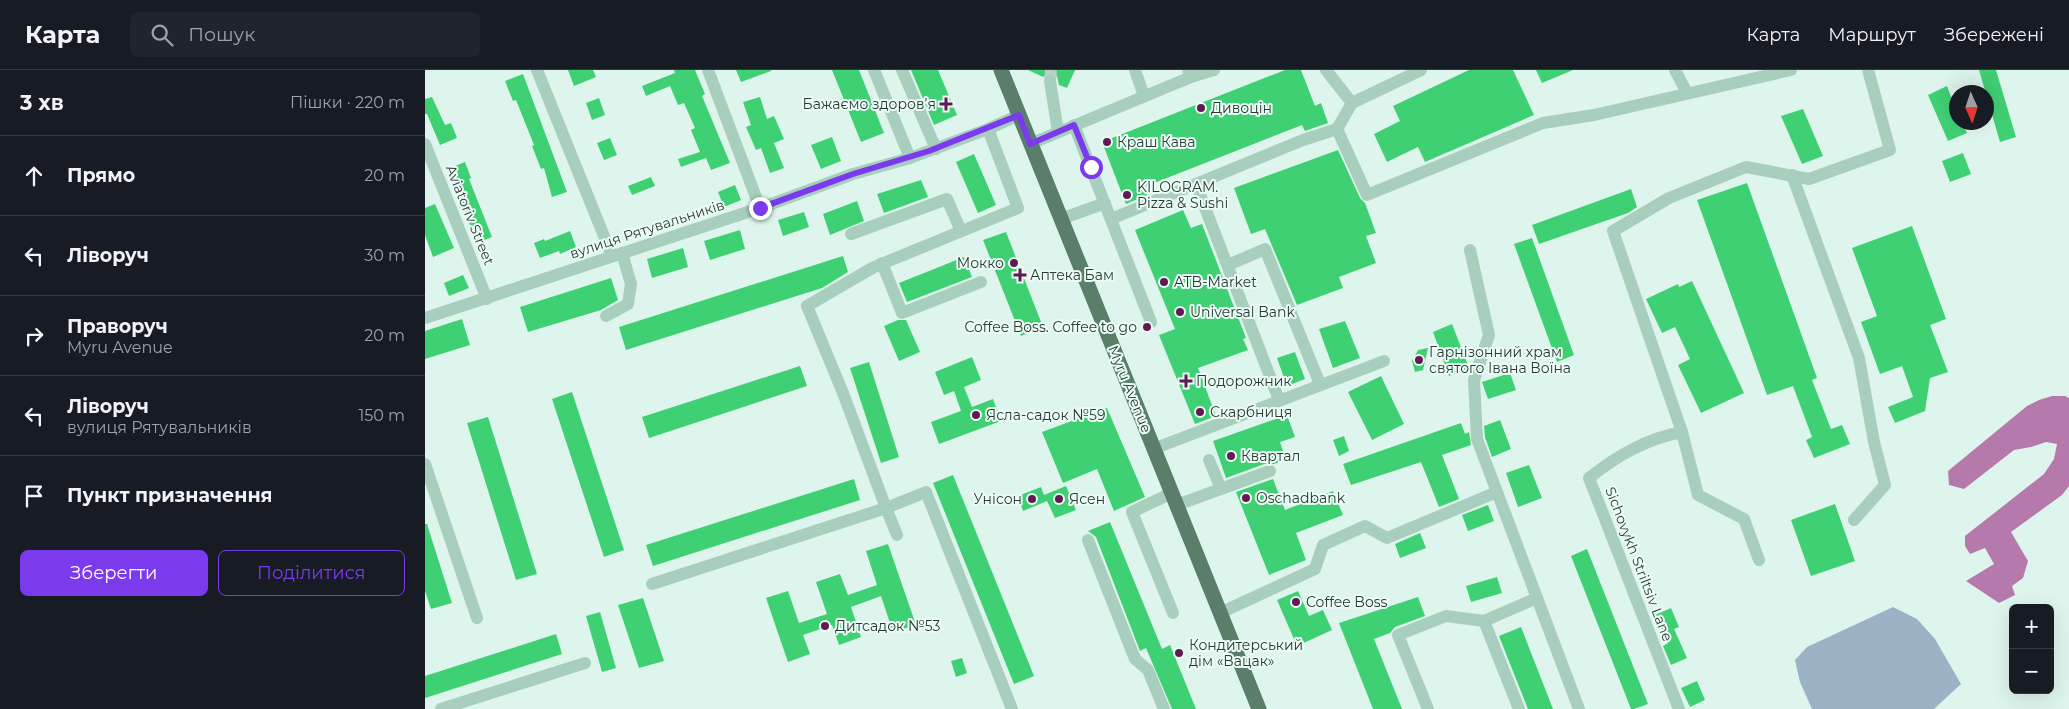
<!DOCTYPE html>
<html lang="uk">
<meta charset="utf-8">
<style>
:root{--surface:#171b24;--page:#20242c;--text:#f1f3f6;--muted:#9ea1a6;--line:#363941;--accent:#7c3aed}
body{margin:0;font-family:Montserrat,sans-serif;background:var(--page);color:var(--text)}
.controls{position:absolute;right:15px;bottom:15px;display:grid;overflow:hidden;border-radius:8px;box-shadow:0 5px 20px #0002}
.controls button{width:45px;height:45px;display:grid;place-items:center;padding:0;border:0;border-bottom:1px solid var(--line);background:var(--surface);color:var(--text);font:25px sans-serif}
.compass{position:absolute;left:1524px;top:15px;width:45px;height:45px;border-radius:50%;background:var(--surface);box-shadow:0 5px 20px #0002;rotate:177deg}
.stop{position:absolute;width:15px;height:15px;margin:-11px;border:4px solid #7c3aed;border-radius:50%;background:#fff}
.stop.end{background:#7c3aed;border-color:#fff;box-shadow:0 1px 5px #0008}
.list{margin:0;padding:0;list-style:none}
h2{display:flex;justify-content:space-between;align-items:center;height:65px;margin:0;padding:0 20px;font-size:21px}
h2 small{font-size:16px;font-weight:400;color:var(--muted)}
.list li{display:grid;grid-template-columns:32px 1fr auto;gap:15px;align-items:center;box-sizing:border-box;height:80px;padding:0 20px;border-top:1px solid var(--line)}
.list b{display:block;font-size:19px;white-space:nowrap}
.list p{margin:0;font-size:16px;white-space:nowrap;color:var(--muted)}
.list em{font-size:16px;font-style:normal;color:var(--muted)}
.actions{display:flex;gap:10px;padding:15px 20px}
.actions a{flex:1;padding:11px 0;border:1px solid var(--accent);border-radius:8px;text-align:center;font-size:18px;color:var(--accent)}
.actions .main{background:var(--accent);color:#fff}
.icon{flex:none;width:28px;height:28px;fill:none;stroke:currentColor;stroke-width:2;stroke-linecap:round;stroke-linejoin:round}
.map{position:relative;flex:none;width:1644px;height:639px;overflow:hidden}
header{display:flex;align-items:center;gap:30px;box-sizing:border-box;height:70px;padding:0 25px;background:var(--surface);border-bottom:1px solid var(--line)}
header strong{font-size:24px}
nav{display:flex;gap:28px;margin-inline-start:auto;font-size:18px}
.search{width:350px;height:45px;background:var(--page);display:flex;align-items:center;gap:12px;box-sizing:border-box;padding:0 18px;border-radius:8px;color:var(--muted);font-size:19px}
main{display:flex}
aside{flex:1;background:var(--surface)}
.map>svg:first-child{display:block}
.green{fill:#9cb3c6}
.water{fill:#b57aab}
.building{fill:#40d074}
.lines{fill:none;stroke-linecap:round;stroke-linejoin:round}
.minor-tunnel{stroke:#bad0c7;stroke-width:12;stroke-dasharray:12 6;stroke-linecap:butt}
.minor{stroke:#a8cfbe;stroke-width:12}
.major{stroke:#597e6a;stroke-width:15}
.route{stroke:#7c3aed;stroke-width:6}
.poi-dot{fill:#611a54;stroke:#ebfcf6;stroke-width:2}
.labels{text-anchor:middle;stroke-width:4;stroke-linejoin:round;paint-order:stroke}
.poi-label{font-size:14px;fill:#293b31;stroke:#ebfcf6;text-anchor:start}
.street-label{font-size:14px;fill:#293b31;stroke:#ebfcf6}
</style>
<header>
<strong>Карта</strong>
<div class="search"><svg class="icon" aria-label="search" viewBox="0 0 24 24"><circle cx="10" cy="10" r="6"/><path d="M15 15l6 6"/></svg>Пошук</div>
<nav><a>Карта</a><a>Маршрут</a><a>Збережені</a></nav>
</header>
<main>
<aside>
<h2>3 хв<small>Пішки · 220 m</small></h2>
<ul class="list">
<li><svg class="icon" aria-label="ahead" viewBox="0 0 24 24"><path d="M12 20V5M6 11l6-6 6 6"/></svg><div><b>Прямо</b></div><em>20 m</em></li>
<li><svg class="icon" aria-label="left" viewBox="0 0 24 24"><path d="M17 20v-9H6M10 6l-5 5 5 5"/></svg><div><b>Ліворуч</b></div><em>30 m</em></li>
<li><svg class="icon" aria-label="right" viewBox="0 0 24 24"><path d="M7 20v-9h11M14 6l5 5-5 5"/></svg><div><b>Праворуч</b><p>Myru Avenue</p></div><em>20 m</em></li>
<li><svg class="icon" aria-label="left" viewBox="0 0 24 24"><path d="M17 20v-9H6M10 6l-5 5 5 5"/></svg><div><b>Ліворуч</b><p>вулиця Рятувальників</p></div><em>150 m</em></li>
<li><svg class="icon" aria-label="arrive" viewBox="0 0 24 24"><path d="M6 21V4h12l-3 4 3 4H6"/></svg><div><b>Пункт призначення</b></div></li>
</ul>
<div class="actions"><a class="main">Зберегти</a><a>Поділитися</a></div>
</aside>
<div class="map">
<svg width="1644" height="639" viewBox="0 0 1644 639">
<rect width="100%" height="100%" fill="#def5ed"/>
<!-- green -->
<polygon class="green" points="1468,537 1492,549 1510,569 1536,614 1509,639 1387,639 1375,612 1370,590 1382,577"/>
<!-- water -->
<polygon class="water" points="1627,326 1640,326 1644,328 1644,416 1637,425 1586,462 1603,491 1598,508 1587,516 1590,525 1574,533 1541,511 1569,494 1560,478 1545,484 1540,476 1540,466 1619,404 1629,389 1632,374 1621,372 1606,377 1589,380 1539,419 1524,415 1523,401 1602,336 1614,330"/>
<!-- building -->
<g class="building">
<polygon points="143,0 168,0 171,7 149,16"/>
<polygon points="249,0 270,0 280,24 277,26 305,93 286,100 281,88 256,97 253,89 275,82 266,60 270,58 259,33 253,35 245,16 221,26 217,16 250,3"/>
<polygon points="311,0 346,0 346,1 316,12"/>
<polygon points="407,0 434,0 459,63 436,72"/>
<polygon points="486,0 513,0 532,45 509,55"/>
<polygon points="603,0 650,0 642,18 634,15 632,6 628,4 623,3 618,7"/>
<polygon points="860,0 876,0 890,36 896,33 903,53 880,61 877,55 719,117 722,125 701,134 677,72"/>
<polygon points="1044,0 1088,0 1109,45 1000,92 993,77 962,92 949,64 975,51 968,36"/>
<polygon points="1111,0 1148,0 1117,13"/>
<polygon points="1554,0 1571,0 1591,67 1575,72"/>
<polygon points="98,4 142,122 127,127 119,98 116,99 107,76 109,75 91,30 88,31 80,11"/>
<polygon points="1522,16 1526,27 1532,25 1532,52 1537,52 1542,63 1523,71 1503,25"/>
<polygon points="7,27 20,55 26,53 32,68 15,75 2,44 0,44 0,29"/>
<polygon points="335,27 342,49 349,46 359,69 349,73 359,98 345,103 336,78 331,80 321,57 326,55 318,32"/>
<polygon points="174,28 180,45 167,50 161,33"/>
<polygon points="1378,39 1398,86 1377,94 1356,46"/>
<polygon points="407,67 416,91 396,99 386,75"/>
<polygon points="185,68 192,85 179,90 172,73"/>
<polygon points="913,80 935,128 940,133 951,163 941,166 951,193 914,207 918,218 872,235 840,159 826,164 809,118"/>
<polygon points="1538,83 1546,104 1525,112 1517,91"/>
<polygon points="549,84 571,135 553,143 531,92"/>
<polygon points="40,92 46,108 44,109 67,167 52,173 23,99"/>
<polygon points="226,107 230,116 207,125 203,116"/>
<polygon points="496,110 503,127 459,143 452,124"/>
<polygon points="1322,113 1392,308 1387,310 1406,359 1417,355 1425,374 1389,388 1381,370 1387,367 1368,316 1342,325 1272,130"/>
<polygon points="310,115 316,130 299,137 293,122"/>
<polygon points="1206,119 1212,137 1203,143 1114,174 1107,155"/>
<polygon points="432,131 439,151 405,165 398,144"/>
<polygon points="10,134 29,178 8,187 0,165 0,138"/>
<polygon points="758,140 766,158 777,154 821,268 818,269 823,280 773,298 791,346 770,354 734,265 750,259 710,160"/>
<polygon points="379,142 384,157 358,166 353,150"/>
<polygon points="1487,156 1521,249 1505,255 1523,302 1505,308 1500,341 1470,353 1463,337 1488,327 1477,296 1455,304 1436,252 1452,246 1427,178"/>
<polygon points="315,160 320,179 285,190 279,171"/>
<polygon points="145,161 151,177 135,184 134,181 115,188 109,173 119,169 120,171"/>
<polygon points="581,162 618,257 596,266 558,170"/>
<polygon points="1107,168 1149,285 1132,292 1089,174"/>
<polygon points="258,178 263,197 227,208 222,189"/>
<polygon points="418,186 423,202 397,218 201,280 194,257"/>
<polygon points="539,187 547,207 482,232 474,213"/>
<polygon points="38,205 44,218 24,226 19,213"/>
<polygon points="186,208 193,230 176,240 103,262 95,237"/>
<polygon points="1267,211 1319,323 1276,343 1253,295 1265,289 1250,257 1237,263 1221,229 1253,214 1254,217"/>
<polygon points="37,249 45,275 0,289 0,261"/>
<polygon points="473,250 481,250 495,282 474,291 459,256"/>
<polygon points="920,251 935,288 908,298 894,259"/>
<polygon points="1027,254 1044,298 1024,306 1008,262"/>
<polygon points="1003,278 998,300 990,302 987,291 993,280"/>
<polygon points="870,282 880,309 862,316 852,288"/>
<polygon points="547,287 556,310 539,317 547,337 568,329 576,351 514,374 506,352 536,341 529,321 519,325 510,302"/>
<polygon points="444,292 474,387 456,393 425,298"/>
<polygon points="375,296 382,316 224,368 217,347"/>
<polygon points="1085,303 1091,320 1063,329 1057,312"/>
<polygon points="956,306 979,354 947,370 923,322"/>
<polygon points="147,322 199,480 179,487 127,329"/>
<polygon points="682,338 720,427 689,441 672,399 638,413 617,362"/>
<polygon points="862,345 870,367 855,372 861,390 849,394 842,393 801,408 788,371"/>
<polygon points="63,347 112,504 91,510 42,353"/>
<polygon points="1075,350 1086,379 1067,387 1060,367 1059,356"/>
<polygon points="1036,353 1040,364 1044,362 1046,375 1017,385 1034,429 1014,437 996,392 926,415 918,394"/>
<polygon points="919,366 924,381 914,386 908,370"/>
<polygon points="1104,395 1117,428 1093,437 1081,403"/>
<polygon points="528,405 609,606 589,614 508,413"/>
<polygon points="429,409 435,430 228,496 221,475"/>
<polygon points="848,409 860,440 908,421 918,445 871,463 881,490 844,505 811,422"/>
<polygon points="641,416 651,440 630,448 622,431 598,441 593,426 616,417 619,425"/>
<polygon points="1410,434 1430,491 1386,506 1366,450"/>
<polygon points="1063,435 1069,451 1043,461 1037,445"/>
<polygon points="685,452 737,579 745,575 771,639 747,639 721,578 715,581 671,467 663,461"/>
<polygon points="0,454 2,454 27,533 6,539 0,521"/>
<polygon points="995,463 1001,478 975,488 970,474"/>
<polygon points="463,474 491,555 468,562 456,526 426,537 436,567 414,575 407,555 378,565 385,584 363,592 341,528 363,521 374,553 402,544 391,512 415,504 423,525 452,515 441,481"/>
<polygon points="1162,479 1223,634 1209,639 1206,639 1146,486"/>
<polygon points="1072,507 1077,523 1046,532 1041,516"/>
<polygon points="873,521 884,546 898,540 907,560 872,576 852,530"/>
<polygon points="993,527 1000,546 970,557 965,563 949,569 977,639 948,639 914,553"/>
<polygon points="218,528 239,591 214,598 193,535"/>
<polygon points="1246,538 1254,557 1249,559 1262,588 1246,595 1238,576 1243,573 1230,545"/>
<polygon points="175,542 191,598 177,602 161,546"/>
<polygon points="1096,557 1128,639 1103,639 1074,566"/>
<polygon points="131,564 137,584 0,628 0,606"/>
<polygon points="537,588 542,603 531,607 526,591"/>
<polygon points="1272,611 1280,630 1265,637 1256,618"/>
</g>
<g class="lines">
<!-- minor-tunnel -->
<polyline class="minor-tunnel" points="625,11 626,0"/>
<!-- minor -->
<g class="minor">
<polyline points="112,0 187,186"/>
<polyline points="283,0 335,138"/>
<polyline points="449,0 485,88"/>
<polyline points="477,0 511,79"/>
<polyline points="710,0 719,26"/>
<polyline points="901,0 927,33"/>
<polyline points="1250,0 1262,23"/>
<polyline points="766,7 789,0"/>
<polyline points="625,11 633,62"/>
<polyline points="649,55 726,252"/>
<polyline points="563,59 593,138 449,197 382,236 418,323 461,438 501,422 587,639"/>
<polyline points="912,59 927,33 996,0"/>
<polyline points="0,74 62,229"/>
<polyline points="605,74 766,7 763,0"/>
<polyline points="1367,105 1434,288 1449,372 1460,415 1429,450"/>
<polyline points="771,114 854,330"/>
<polyline points="636,149 680,133"/>
<polyline points="686,149 878,70 912,59 942,125 1118,53 1169,45 1366,0"/>
<polyline points="426,164 522,129 536,161"/>
<polyline points="1045,180 1064,265 1049,310 1052,369 1154,639"/>
<polyline points="457,193 477,243 556,212"/>
<polyline points="803,195 840,179 895,314"/>
<polyline points="181,246 203,234 206,214 197,183"/>
<polyline points="0,248 335,138 428,104 485,88 563,59 594,45"/>
<polyline points="1257,362 1273,425 1319,449 1334,490"/>
<polyline points="728,379 959,291"/>
<polyline points="784,390 796,419"/>
<polyline points="0,394 52,548"/>
<polyline points="747,423 707,442 748,543"/>
<polyline points="752,435 845,401"/>
<polyline points="663,470 710,589 723,600 739,639"/>
<polyline points="227,514 461,438 472,465"/>
<polyline points="795,543 890,499 898,475 940,456 962,468 1072,422"/>
<polyline points="1059,551 1094,639"/>
<polyline points="16,639 160,593"/>
<polyline points="1003,639 973,565 1021,546 1059,551 1112,528"/>
<path d="M1254,639L1164,408C1193,385 1221,369 1257,362L1188,161L1244,128L1321,97L1384,109L1465,80L1443,0"/>
</g>
<!-- major -->
<polyline class="major" points="576,0 834,639"/>
</g>
<g class="lines">
<!-- route -->
<polyline class="route" points="335,138 428,104 504,81 594,45 605,74 649,55 666,97"/>
</g>
<!-- markers -->
<g class="poi-dot">
<path d="M518.5 26.5h5v5h5v5h-5v5h-5v-5h-5v-5h5z"/>
<circle cx="776" cy="38" r="5"/>
<circle cx="682" cy="72" r="5"/>
<circle cx="702" cy="125" r="5"/>
<circle cx="589" cy="193" r="5"/>
<path d="M592.5 197.5h5v5h5v5h-5v5h-5v-5h-5v-5h5z"/>
<circle cx="739" cy="212" r="5"/>
<circle cx="755" cy="242" r="5"/>
<circle cx="722" cy="257" r="5"/>
<circle cx="994" cy="290" r="5"/>
<path d="M758.5 303.5h5v5h5v5h-5v5h-5v-5h-5v-5h5z"/>
<circle cx="775" cy="342" r="5"/>
<circle cx="551" cy="345" r="5"/>
<circle cx="806" cy="386" r="5"/>
<circle cx="821" cy="428" r="5"/>
<circle cx="607" cy="429" r="5"/>
<circle cx="634" cy="429" r="5"/>
<circle cx="871" cy="532" r="5"/>
<circle cx="400" cy="556" r="5"/>
<circle cx="754" cy="583" r="5"/>
</g>
<g class="labels">
<!-- poi labels -->
<g class="poi-label">
<text x="511" y="39" text-anchor="end">Бажаємо здоров’я</text>
<text x="786" y="43">Дивоцін</text>
<text x="692" y="77">Краш Кава</text>
<text x="712" y="122">KILOGRAM.<tspan x="712" dy="16">Pizza &amp; Sushi</tspan></text>
<text x="579" y="198" text-anchor="end">Мокко</text>
<text x="605" y="210">Аптека Бам</text>
<text x="749" y="217">ATB-Market</text>
<text x="765" y="247">Universal Bank</text>
<text x="712" y="262" text-anchor="end">Coffee Boss. Coffee to go</text>
<text x="1004" y="287">Гарнізонний храм<tspan x="1004" dy="16">святого Івана Воїна</tspan></text>
<text x="771" y="316">Подорожник</text>
<text x="785" y="347">Скарбниця</text>
<text x="561" y="350">Ясла-садок №59</text>
<text x="816" y="391">Квартал</text>
<text x="831" y="433">Oschadbank</text>
<text x="597" y="434" text-anchor="end">Унісон</text>
<text x="644" y="434">Ясен</text>
<text x="881" y="537">Coffee Boss</text>
<text x="410" y="561">Дитсадок №53</text>
<text x="764" y="580">Кондитерський<tspan x="764" dy="16">дім «Вацак»</tspan></text>
</g>
<!-- street labels -->
<g class="street-label">
<text transform="translate(45 145) rotate(68)" y="5">Aviatoriv Street</text>
<text transform="translate(222 159) rotate(-18)" y="5">вулиця Рятувальників</text>
<text transform="translate(705 319) rotate(68)" y="5">Myru Avenue</text>
<text transform="translate(1214 494) rotate(69)" y="5">Sichovykh Striltsiv Lane</text>
</g>
</g>
</svg>
<div class="controls">
<button>+</button>
<button>−</button>
</div>
<svg class="compass" viewBox="-18 -18 36 36"><path d="M0-13l5 13h-10z" fill="#e53935"/><path d="M0 13l5-13h-10z" fill="#9ea1a6"/></svg>
<div class="stop" style="left:666px;top:97px"></div>
<div class="stop end" style="left:335px;top:138px"></div>
</div>
</main>
